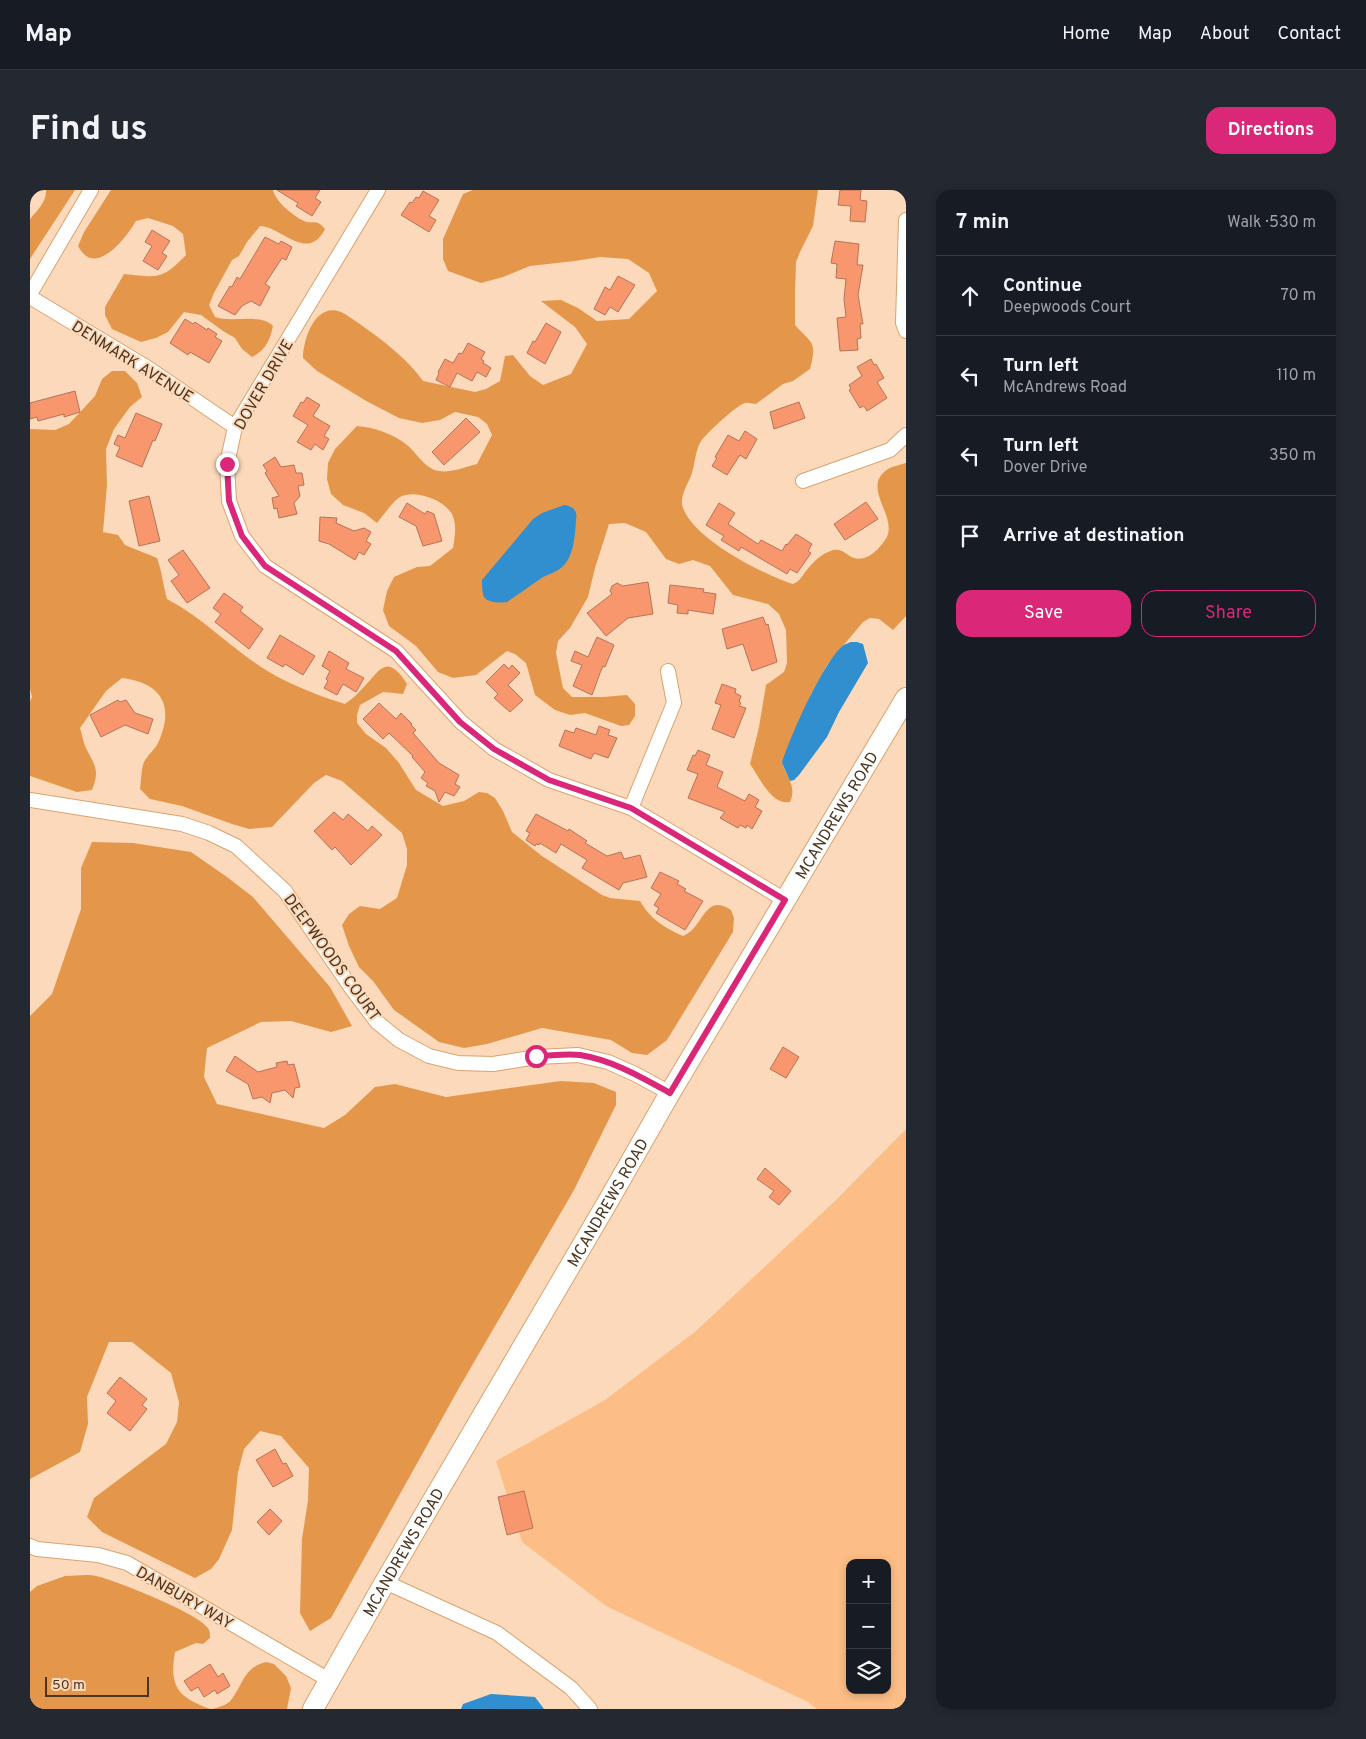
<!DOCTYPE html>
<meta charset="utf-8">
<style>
:root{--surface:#171b24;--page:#242831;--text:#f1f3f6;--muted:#9ea1a6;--line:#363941;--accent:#db2777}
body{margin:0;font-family:Overpass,sans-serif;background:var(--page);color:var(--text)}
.controls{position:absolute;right:15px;bottom:15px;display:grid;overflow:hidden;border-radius:10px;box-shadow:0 2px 8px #0003}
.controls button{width:45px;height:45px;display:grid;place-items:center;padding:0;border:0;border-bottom:1px solid var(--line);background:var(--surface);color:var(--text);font:25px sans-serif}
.scale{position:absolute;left:15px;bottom:12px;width:104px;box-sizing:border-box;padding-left:5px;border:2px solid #4c351f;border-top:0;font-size:14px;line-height:18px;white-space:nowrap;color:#4c351f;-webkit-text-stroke:4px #fcd9ba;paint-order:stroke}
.stop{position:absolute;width:15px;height:15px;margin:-11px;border:4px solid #db2777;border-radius:50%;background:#fff}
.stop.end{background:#db2777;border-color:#fff;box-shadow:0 1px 5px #0008}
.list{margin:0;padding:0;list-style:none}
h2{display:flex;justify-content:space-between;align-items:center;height:65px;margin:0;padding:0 20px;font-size:21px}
h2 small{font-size:16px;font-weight:400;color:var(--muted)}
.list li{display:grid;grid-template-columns:32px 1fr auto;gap:15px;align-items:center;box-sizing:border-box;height:80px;padding:0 20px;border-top:1px solid var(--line)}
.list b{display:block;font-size:19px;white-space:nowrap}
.list p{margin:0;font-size:16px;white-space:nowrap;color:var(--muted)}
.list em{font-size:16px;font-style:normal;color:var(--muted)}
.actions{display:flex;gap:10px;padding:15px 20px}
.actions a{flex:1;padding:11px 0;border:1px solid var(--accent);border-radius:15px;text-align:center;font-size:18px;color:var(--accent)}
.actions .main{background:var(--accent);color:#fff}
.icon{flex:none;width:28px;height:28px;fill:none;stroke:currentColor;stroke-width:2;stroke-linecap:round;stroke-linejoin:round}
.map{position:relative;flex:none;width:876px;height:1519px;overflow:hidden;border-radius:15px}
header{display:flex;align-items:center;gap:30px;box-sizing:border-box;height:70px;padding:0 25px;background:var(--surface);border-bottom:1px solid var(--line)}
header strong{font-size:24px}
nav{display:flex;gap:28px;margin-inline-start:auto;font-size:18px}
.intro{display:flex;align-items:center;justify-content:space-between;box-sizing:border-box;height:120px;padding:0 30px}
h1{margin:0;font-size:35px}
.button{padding:12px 22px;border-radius:15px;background:var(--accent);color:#fff;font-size:18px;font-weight:700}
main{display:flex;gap:30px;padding:0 30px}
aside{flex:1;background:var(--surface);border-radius:15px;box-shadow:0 2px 8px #0003}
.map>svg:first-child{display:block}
.green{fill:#fcbe86;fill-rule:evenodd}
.forest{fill:#e4974b}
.water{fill:#318fcf}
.building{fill:#f8976e;stroke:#b77357}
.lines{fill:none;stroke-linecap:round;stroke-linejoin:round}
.street-casing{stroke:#dba36f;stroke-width:16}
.secondary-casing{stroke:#dba36f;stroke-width:22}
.street{stroke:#fff;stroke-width:14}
.secondary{stroke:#fff;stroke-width:20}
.route{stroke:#db2777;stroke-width:6}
.labels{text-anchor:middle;stroke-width:4;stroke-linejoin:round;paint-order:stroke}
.street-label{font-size:16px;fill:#4c351f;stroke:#fcd9ba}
</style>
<header>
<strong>Map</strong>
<nav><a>Home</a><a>Map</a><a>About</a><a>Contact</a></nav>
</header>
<div class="intro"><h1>Find us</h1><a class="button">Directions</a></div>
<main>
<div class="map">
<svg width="876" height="1519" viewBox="0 0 876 1519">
<rect width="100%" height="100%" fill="#fcd9ba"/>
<!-- green -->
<path class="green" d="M876,939V1519H787L778,1512L576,1416L492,1352L466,1271L575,1210L666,1141L805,1011ZM820,1373H857V1500H820Z"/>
<!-- forest -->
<g class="forest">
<path d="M16,0H45L0,69V29C7,21 17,11 16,0Z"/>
<path d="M81,0H243C246,12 262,25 274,31C283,35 286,28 295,39C278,73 252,37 230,36L217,52L209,66L202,70L184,103L179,115L185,127C201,133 231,123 243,136C240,150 236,160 222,167L212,159L205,148L193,141L171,125L154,122L138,142L126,148L111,152L82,139L75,125V117L94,84C127,87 131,91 156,65L153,44L143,36L118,28L106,31C96,48 65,89 48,56L54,42Z"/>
<path d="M443,0H788L783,36L770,62L766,72L765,101V135C783,155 787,151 780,179L763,191L753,194L726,214C723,214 718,212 715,213C708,214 673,246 670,253C665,262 665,275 661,286C657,295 649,308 653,318C665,350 732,384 763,394C770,391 772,386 776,381C784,371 791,364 803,360C813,358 816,365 824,368C837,372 849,359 855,350C871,328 829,298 858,279C863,276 870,275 876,273V426L863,440L849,429L840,428L833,432L797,475L782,502L752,573C757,588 767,596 760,612C741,615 730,588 720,574L729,537L736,495L754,482L757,473L756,440L749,424L738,414L703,405L680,376L663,370L649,374L636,369L616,342L595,333L579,334L565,378L558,407L540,438L528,451L526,463L533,498L542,507H573L597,505L605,514V526L599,535L591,536L555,523L540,525L525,520L505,505L496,473L485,464L477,461L446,485L423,488L408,482L386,456L359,436L353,420L357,401L364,387L387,377L400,376L423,358C425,346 427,335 422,324C414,310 385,299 370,307C363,311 353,326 347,333L334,323L313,315L301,304L297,289L298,273L305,259L327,236C343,237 364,244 377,255C387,263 395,279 409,281C421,283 435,277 447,274L462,245L457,234L448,227L425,222L410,230L392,233L369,228L338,212L287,181L273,168C273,150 285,112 311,122C316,124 322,129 327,132C351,149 376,167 393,191L445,202L456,199L470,191L475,166L483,165L500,186L513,195L541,184L557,154L545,137L511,111L531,110L548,118L567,131L599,129L627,101L619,83L598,69L570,67L545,71L500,76L473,87L451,93L418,81L413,69V49L433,4Z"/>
<path d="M82,181H95L107,193L112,207L100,217L84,239L76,259L77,295L73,342L88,345L95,355L127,368C132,381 133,395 137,409C168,425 193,450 221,470C248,490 283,504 315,514C320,510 326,506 330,501C348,485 355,459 377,494L373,504L353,502L330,515L327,525V533L336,544L356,558L369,573L386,600L413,616L434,611L449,602L457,603L465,608L473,621L482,642L512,666L572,705L580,708L610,711C620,729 635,738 653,746C674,738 674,702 701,720L704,728L703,742L637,850L617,865L602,863L581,850L512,838L457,854L434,858L409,852L364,820L343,791L329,777L319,756L312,735L319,724L330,716L350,719L367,708L377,675V659L372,643L312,591L296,585L284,593L242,637L219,639L202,634L152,616L120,609L110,599C111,591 111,583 113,575C115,567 124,561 128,553C145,516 132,493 92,488L76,501L50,538C52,544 53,552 56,558C65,576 70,580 62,600L47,602L0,586V511L2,507L0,499V239L25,240L39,234L65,206L72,189Z"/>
<polygon points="62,652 103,653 161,662 197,687 223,707 300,797 322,836 301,842 261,831 231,832 177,858 174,887 187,914 294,938 315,925 345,897 365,894 416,907 531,891 564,893 586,902 586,915 544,1000 429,1198 301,1428 280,1441 270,1423 272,1349 278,1310 279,1278 251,1246 230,1241 214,1259 208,1282 202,1340 189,1369 181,1379 165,1388 72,1342 57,1327 64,1308 136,1254 147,1232 149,1212 141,1183 102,1152 79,1152 57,1207 58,1234 50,1262 0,1289 0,826 22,804 51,719 51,678"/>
<path d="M35,1386C45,1386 57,1384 66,1386C85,1390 167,1423 177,1437C180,1440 180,1444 180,1448L173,1454L166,1453L145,1462C139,1497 148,1507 180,1519H0V1402L7,1396Z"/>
<path d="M236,1472L244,1474L256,1486L261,1498L257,1519H183C188,1517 198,1515 201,1510C213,1495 214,1477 236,1472Z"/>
</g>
<!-- water -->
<g class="water">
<path d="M534,315C543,316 548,321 546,330C545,345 544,368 531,378C526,382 519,384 513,387C501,395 489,404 477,412C471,413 458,413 454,407C452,403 452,395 452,390L503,329L512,323Z"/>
<path d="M821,452H827L833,454L838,473L809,522L797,547L769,585L764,590L760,591L752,573C759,549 794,469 814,455C816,454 818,453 821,452Z"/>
<polygon points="461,1504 505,1507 514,1519 431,1519 433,1514"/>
</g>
<!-- building -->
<g class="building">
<polygon points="247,0 290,0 285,8 291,12 282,26 266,16 268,13"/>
<polygon points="810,0 831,0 830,10 837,11 835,32 820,31 821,16 808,15"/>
<polygon points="393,1 409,10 399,26 406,30 399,42 371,25 380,12 382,13 386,7 389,8"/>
<polygon points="122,40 140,51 132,63 137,66 128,80 113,71 122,56 115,52"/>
<polygon points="235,47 249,54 251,51 262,57 256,70 252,68 235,94 240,97 230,116 221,111 212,116 205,125 188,116 200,96 202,97 207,87 210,89"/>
<polygon points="805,51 829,54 827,75 833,75 828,105 833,134 830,134 831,148 827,149 828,160 810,161 807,128 816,127 814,109 816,89 806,88 807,74 801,73"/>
<polygon points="588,86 605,95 588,122 580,117 575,125 564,119 575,97 580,100"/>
<polygon points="155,129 163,134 165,132 177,140 178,138 187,144 185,147 192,151 179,173 160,162 158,165 140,153"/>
<polygon points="516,133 531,142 515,174 497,163 503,151 505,152"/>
<polygon points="438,153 455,162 451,169 454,171 453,173 461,178 456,187 447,182 442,191 427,183 420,197 406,190 409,183 408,182 415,169 423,173 429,163 432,164"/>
<polygon points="841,169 844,175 846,174 854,188 847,192 857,208 837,221 834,216 830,218 819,200 821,199 819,195 832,186 827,177"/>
<polygon points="45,201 50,222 34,227 34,224 8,231 7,227 0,229 0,213"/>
<polygon points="277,207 290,215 283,226 300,236 294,246 299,249 293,260 285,254 281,260 267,252 278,235 263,226 271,212 273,213"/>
<polygon points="769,212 775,228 744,239 740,222"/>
<polygon points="106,223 132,234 125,251 123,250 112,277 86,266 90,257 84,254 88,245 95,248"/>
<polygon points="436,228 450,242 414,275 402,262"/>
<polygon points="715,241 727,249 716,269 710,265 697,285 682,276 687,268 685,267 698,245 709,251"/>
<polygon points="245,267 251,277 264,275 266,283 272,283 274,295 268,296 270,306 264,313 267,324 249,328 247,318 244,319 242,308 249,306 235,283 237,281 233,275"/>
<polygon points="119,306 130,351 109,356 99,311"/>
<polygon points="836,312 848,329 815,350 804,334"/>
<polygon points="377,313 395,324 397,321 404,324 412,351 393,356 386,336 369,327"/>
<polygon points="689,313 705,323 698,334 728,354 731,350 752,361 756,354 757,355 766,344 782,354 778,361 781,363 767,383 760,379 757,384 711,357 709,361 691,350 694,346 676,335"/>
<polygon points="290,327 307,328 306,333 324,341 334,338 341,342 336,351 341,354 334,365 329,362 325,370 299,354 289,351"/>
<polygon points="153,360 180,398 157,413 141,391 149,385 138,370"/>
<polygon points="618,392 623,424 598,428 576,446 557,423 582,404 580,401 582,396 587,393 593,396"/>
<polygon points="640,395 674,399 673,402 686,404 683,424 658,420 658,424 647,423 648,415 638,413"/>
<polygon points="194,403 213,417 210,421 233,439 219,459 185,432 191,424 183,418"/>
<polygon points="733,427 736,435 738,434 747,472 722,481 713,454 697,459 692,439"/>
<polygon points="250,445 285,466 273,485 255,474 253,477 237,468"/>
<polygon points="567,447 584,455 575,477 573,476 570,483 562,505 543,496 552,475 541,471 545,461 558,467"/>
<polygon points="299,461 319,473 316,479 334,488 326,502 313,494 307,505 294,498 298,491 296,489 300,481 292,476"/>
<polygon points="474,474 479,479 482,475 490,483 478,495 493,510 480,522 464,508 468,504 456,492"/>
<polygon points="692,494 706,499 705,503 711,506 709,512 711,513 709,516 716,518 704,548 682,539 691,515 685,513"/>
<polygon points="88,510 90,512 96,510 105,523 123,529 118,544 95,535 71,547 60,525"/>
<polygon points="349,513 366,529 371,523 382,534 381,535 386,540 383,543 409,573 429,585 425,594 430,597 424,606 415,602 409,612 405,601 396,596 398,593 391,588 395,582 382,567 383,566 359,543 353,549 333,529"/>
<polygon points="569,536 580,540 578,545 587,548 578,568 564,563 561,569 529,556 535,540 544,543 546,538 566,545"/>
<polygon points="668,560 680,565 676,575 693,582 687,597 715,611 719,604 729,610 725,617 732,621 722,639 717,635 716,638 710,635 708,638 690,628 695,622 658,608 668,584 657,580 663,565 665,566"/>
<polygon points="304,622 313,630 318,624 338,641 342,636 352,645 321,675 305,657 302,660 284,641"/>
<polygon points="506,624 538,641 539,639 557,651 555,653 577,666 591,662 594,669 610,665 617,687 593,693 589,700 552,678 557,670 531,654 526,663 510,653 509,655 506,654 505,656 496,650 500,643 496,641"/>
<polygon points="630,682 649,691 647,694 656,699 654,701 673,711 655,740 626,723 629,718 624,715 631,704 621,698"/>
<polygon points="753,857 769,867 756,888 740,879"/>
<polygon points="205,866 228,882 247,877 246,873 257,871 258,875 264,874 270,897 265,898 263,908 255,900 242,903 240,913 232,907 223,909 218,894 196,881"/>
<polygon points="735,978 761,1001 749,1015 739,1007 744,1001 727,989"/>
<polygon points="90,1187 117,1209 112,1215 117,1219 100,1241 77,1223 86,1211 77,1203"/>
<polygon points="245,1259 253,1274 256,1273 263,1286 243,1297 226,1270"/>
<polygon points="494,1301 503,1338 477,1345 468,1307"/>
<polygon points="240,1319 252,1331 239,1345 227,1332"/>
<polygon points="180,1474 188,1487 193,1483 200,1496 187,1504 185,1500 174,1507 168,1497 161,1501 154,1491"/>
</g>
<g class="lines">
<!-- street casing -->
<g class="street-casing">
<g id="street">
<polyline points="348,0 205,237 197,274 199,311 212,346 235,376 366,461 431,532 464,559 519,590 601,618 755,710"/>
<polyline points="876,30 873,133 876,141"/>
<polyline points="0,104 61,0"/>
<polyline points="0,107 118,178 205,237"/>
<polyline points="773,291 860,260 876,245"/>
<polyline points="0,610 152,634 179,643 206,656 255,701 322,799 347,832 369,850 399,866 428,873 463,874 507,867 548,865 578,872 605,884 640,903"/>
<polyline points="601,618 644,513 638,481"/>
<polyline points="0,1356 7,1359 68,1365 97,1373 299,1490"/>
<polyline points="355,1392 467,1443 541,1498 560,1519"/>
</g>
</g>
<!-- secondary casing -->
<g class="secondary-casing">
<g id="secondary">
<path id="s1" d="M283,1519L355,1392L580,1008L640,903L876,508"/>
</g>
</g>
<!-- street -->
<use href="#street" class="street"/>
<!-- secondary -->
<use href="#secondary" class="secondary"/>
</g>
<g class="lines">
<!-- route -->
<path class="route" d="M197,274L199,311L212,346L235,376L366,461L430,532L464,559L519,590L601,618L755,710L640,903C611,887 582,870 550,865C536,863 520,866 506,866"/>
</g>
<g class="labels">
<!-- street labels -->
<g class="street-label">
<text transform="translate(103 171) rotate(32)" y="6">DENMARK AVENUE</text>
<text transform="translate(233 194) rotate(-60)" y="6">DOVER DRIVE</text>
<text dy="6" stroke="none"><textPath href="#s1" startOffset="1036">MCANDREWS ROAD</textPath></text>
<text transform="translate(303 767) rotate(54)" y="6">DEEPWOODS COURT</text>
<text dy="6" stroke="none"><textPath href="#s1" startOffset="586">MCANDREWS ROAD</textPath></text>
<text dy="6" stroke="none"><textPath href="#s1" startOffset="181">MCANDREWS ROAD</textPath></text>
<text transform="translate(155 1407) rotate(30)" y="6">DANBURY WAY</text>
</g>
</g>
</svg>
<div class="controls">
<button>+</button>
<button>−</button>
<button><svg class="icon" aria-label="layers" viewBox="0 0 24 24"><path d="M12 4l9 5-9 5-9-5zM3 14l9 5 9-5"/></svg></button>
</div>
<div class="scale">50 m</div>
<div class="stop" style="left:506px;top:866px"></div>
<div class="stop end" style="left:197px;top:274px"></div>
</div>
<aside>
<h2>7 min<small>Walk · 530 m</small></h2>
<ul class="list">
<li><svg class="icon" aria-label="ahead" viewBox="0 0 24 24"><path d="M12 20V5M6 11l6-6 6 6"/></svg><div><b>Continue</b><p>Deepwoods Court</p></div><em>70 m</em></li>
<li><svg class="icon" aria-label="left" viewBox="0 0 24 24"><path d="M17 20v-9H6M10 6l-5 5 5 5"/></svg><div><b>Turn left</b><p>McAndrews Road</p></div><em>110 m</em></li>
<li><svg class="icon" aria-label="left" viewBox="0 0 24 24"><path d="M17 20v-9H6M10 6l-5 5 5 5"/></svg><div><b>Turn left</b><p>Dover Drive</p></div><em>350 m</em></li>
<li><svg class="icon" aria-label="arrive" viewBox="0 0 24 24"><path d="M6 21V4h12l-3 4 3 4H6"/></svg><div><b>Arrive at destination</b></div></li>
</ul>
<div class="actions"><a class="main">Save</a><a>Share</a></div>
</aside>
</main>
